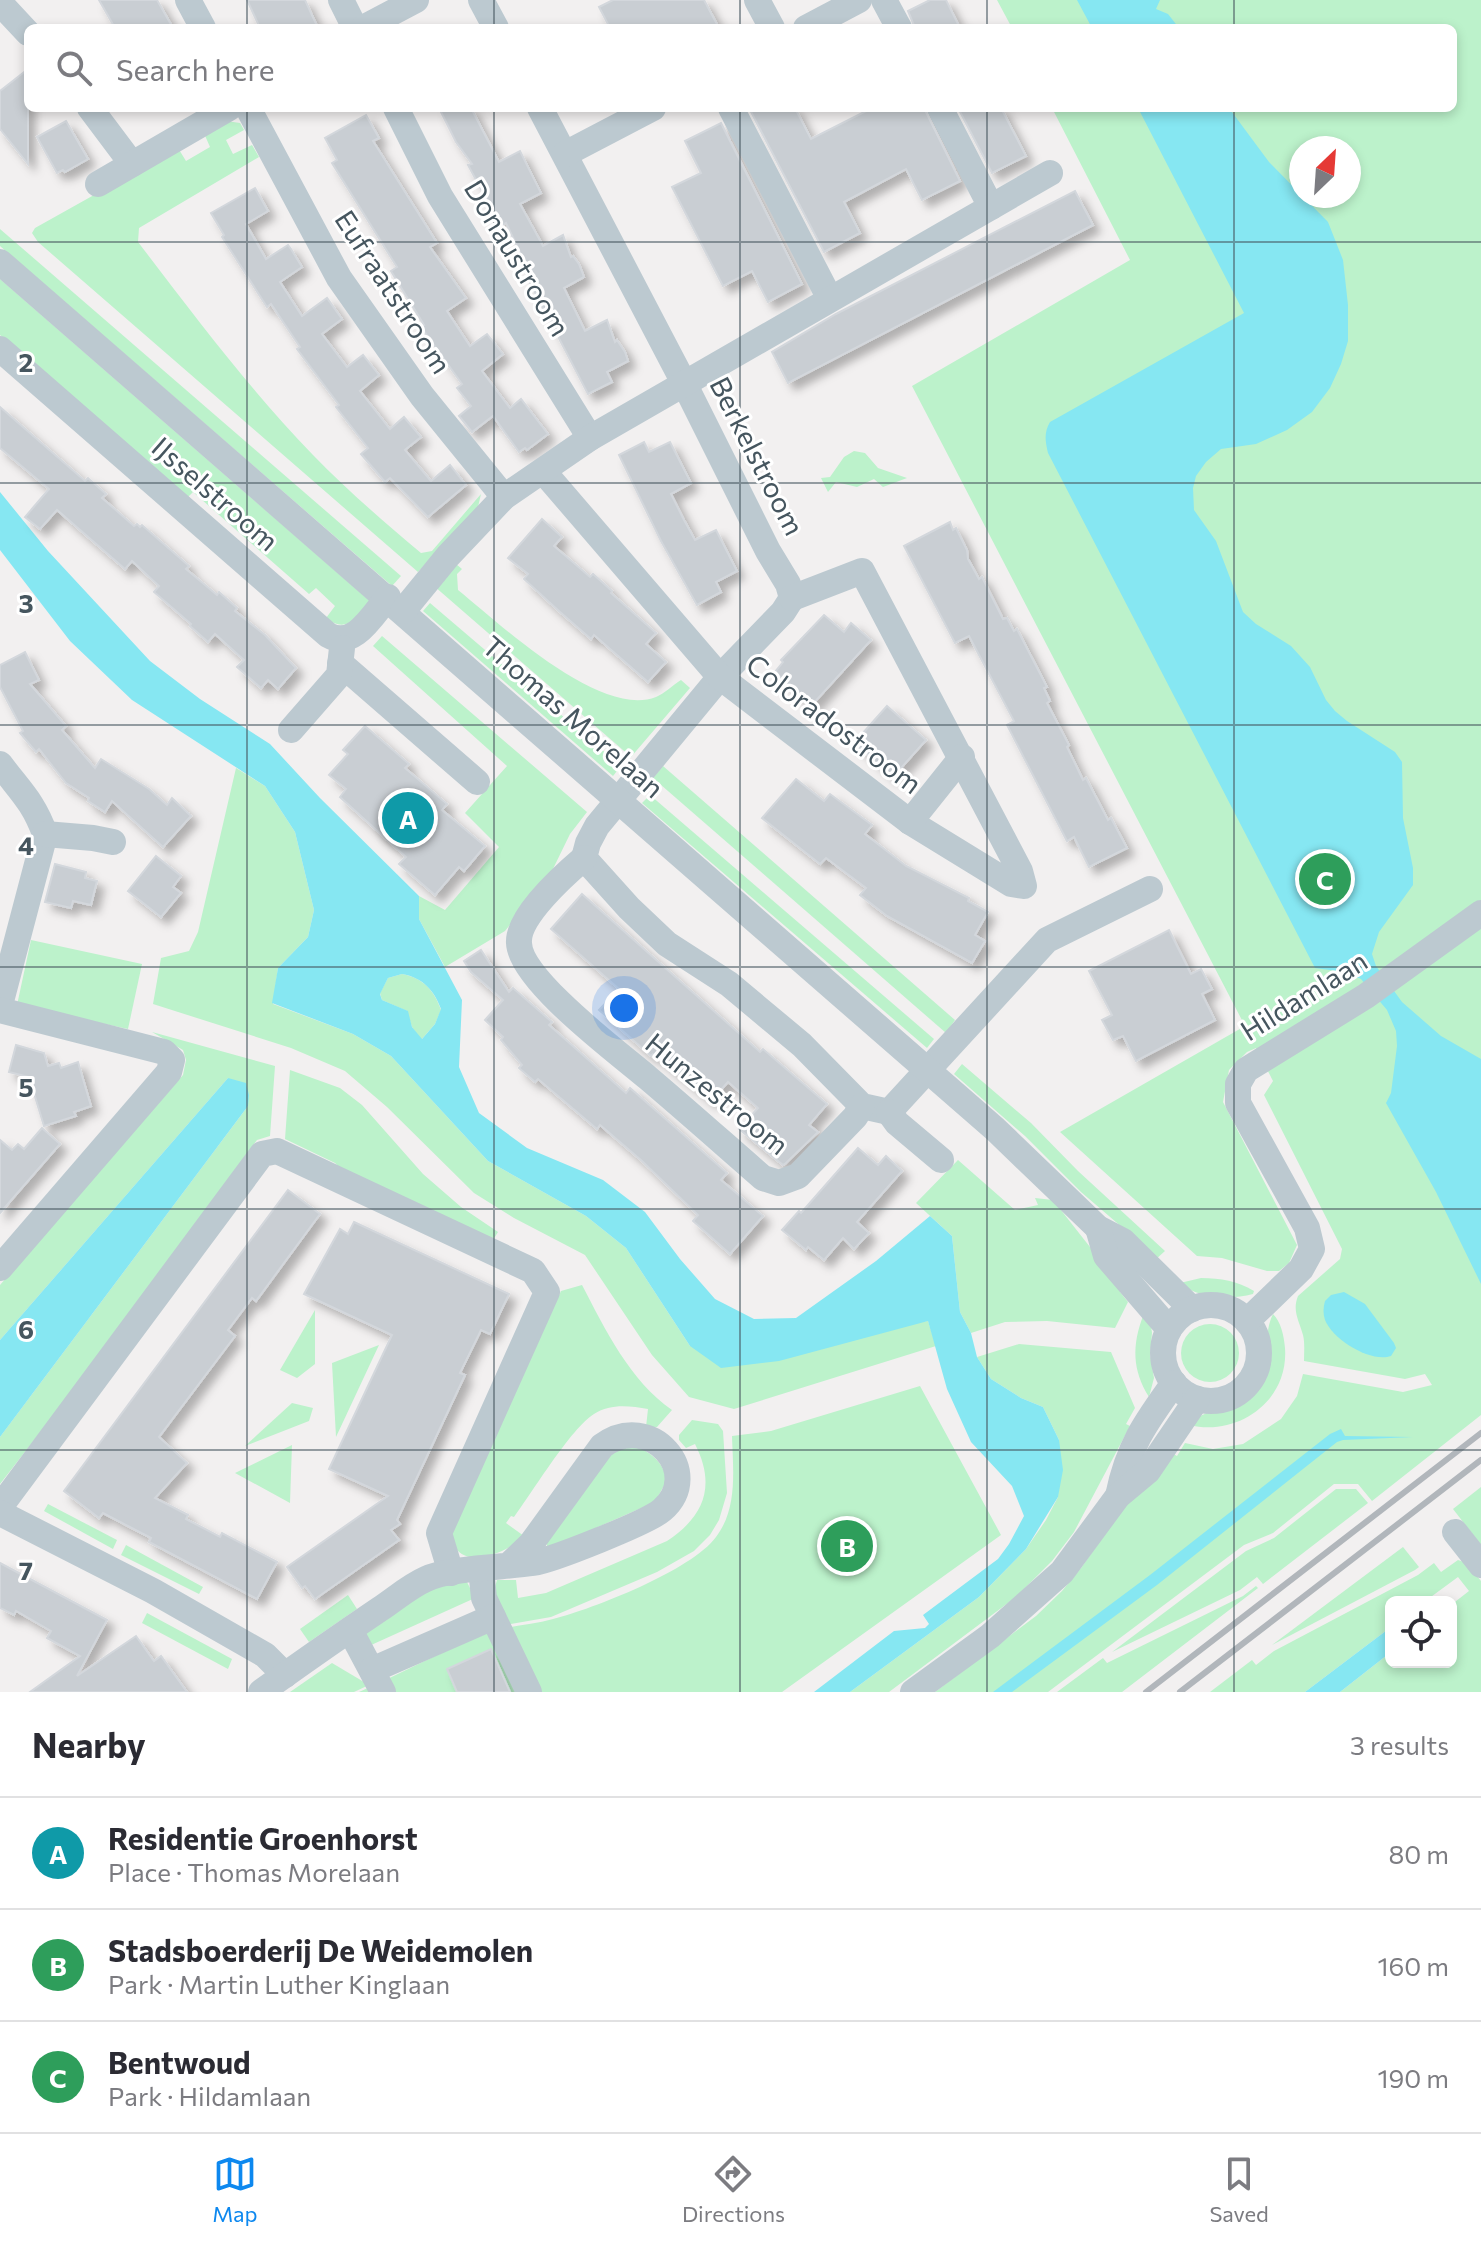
<!DOCTYPE html>
<meta charset="utf-8">
<style>
:root{--surface:#fff;--page:#f7f7f7;--text:#2b2b33;--muted:#7c7c81;--line:#e1e1e2;--accent:#0d88ef}
body{margin:0;font-family:Commissioner,sans-serif;background:var(--page);color:var(--text)}
.controls{position:absolute;right:24px;bottom:24px;display:grid;overflow:hidden;border-radius:12px;box-shadow:0 4px 12px #0003}
.controls button{width:72px;height:72px;display:grid;place-items:center;padding:0;border:0;border-bottom:2px solid var(--line);background:var(--surface);color:var(--text);font:40px sans-serif}
.compass{position:absolute;left:1289px;top:136px;width:72px;height:72px;border-radius:50%;background:var(--surface);box-shadow:0 4px 12px #0003;rotate:25deg}
.you{position:absolute;left:624px;top:1008px;width:28px;height:28px;margin:-20px;border:6px solid #fff;border-radius:50%;background:#1a73e8;box-shadow:0 0 0 12px #1a73e833}
.badge{display:grid;place-items:center;width:52px;height:52px;border-radius:50%;background:var(--accent);color:#fff;font-size:26px;font-weight:700}
.pin{position:absolute;translate:-50% -50%;border:4px solid #fff;box-shadow:0 2px 8px #0006}
.list{margin:0;padding:0;list-style:none}
h2{display:flex;justify-content:space-between;align-items:center;height:104px;margin:0;padding:0 32px;font-size:34px}
h2 small{font-size:26px;font-weight:400;color:var(--muted)}
.list li{display:grid;grid-template-columns:52px 1fr auto;gap:24px;align-items:center;box-sizing:border-box;height:112px;padding:0 32px;border-top:2px solid var(--line)}
.list b{display:block;font-size:30px;white-space:nowrap}
.list p{margin:0;font-size:26px;white-space:nowrap;color:var(--muted)}
.list em{font-size:26px;font-style:normal;color:var(--muted)}
.icon{flex:none;width:44px;height:44px;fill:none;stroke:currentColor;stroke-width:2;stroke-linecap:round;stroke-linejoin:round}
.map{position:relative;flex:none;width:1481px;height:1692px;overflow:hidden}
.search{position:absolute;background:var(--surface);box-shadow:0 4px 12px #0003;left:24px;right:24px;top:24px;height:88px;display:flex;align-items:center;gap:20px;box-sizing:border-box;padding:0 28px;border-radius:12px;color:var(--muted);font-size:30px}
.sheet{height:440px;background:var(--surface)}
nav{display:flex;justify-content:space-around;align-items:center;box-sizing:border-box;height:112px;border-top:2px solid var(--line);background:var(--surface);font-size:22px;color:var(--muted)}
nav a{display:grid;justify-items:center;gap:4px}
nav .on{color:var(--accent)}
.map>svg:first-child{display:block}
.green{fill:#bcf2cb;fill-rule:evenodd}
.water{fill:#86e7f2;fill-rule:evenodd}
.building{fill:#c9ced3;stroke:#d3d7dc;stroke-width:2;filter:url(#shadow)}
.lines{fill:none;stroke-linecap:round;stroke-linejoin:round}
.minor{stroke:#bcc9d0;stroke-width:26}
.rail{stroke:#b1b6bb;stroke-width:6}
.grid{fill:none;stroke:#46565f;stroke-width:2;stroke-opacity:0.55}
.labels{text-anchor:middle;stroke-width:6;stroke-linejoin:round;paint-order:stroke}
.street-label{font-size:28px;fill:#46565f;stroke:#fff}
.grid-label{font-size:26px;text-anchor:middle;font-weight:bold;fill:#46565f;stroke:#fff;stroke-width:6;stroke-linejoin:round;paint-order:stroke}
</style>
<div class="map">
<svg width="1481" height="1692" viewBox="0 0 1481 1692">
<defs>
<filter id="shadow"><feDropShadow dx="7" dy="7" stdDeviation="4" flood-color="#0004"/></filter>
</defs>
<rect width="100%" height="100%" fill="#f2f0f0"/>
<!-- green -->
<g class="green">
<path d="M997,0H1481V1415L1372,1501L1358,1484H1334L1273,1533L1244,1545L1048,1692H935L1036,1616L1062,1591L1081,1568L1129,1500L1170,1452L1177,1456L1185,1443L1213,1449L1243,1444L1281,1419L1297,1396L1303,1374L1403,1392L1432,1385L1425,1374L1405,1379L1304,1361C1304,1353 1305,1343 1303,1335C1299,1320 1292,1311 1298,1296L1340,1259L1342,1249L1264,1095L1273,1081L1256,1048L1247,1052L1229,1070L1223,1102L1297,1245L1289,1263L1279,1271H1267L1222,1258L1197,1256L1060,1132L1245,1026L912,386L1130,260L1052,108H1453V28H1012ZM1301,148H1349V196H1301Z"/>
<path d="M226,121L240,123L244,130L226,140L233,154L252,145L259,157L139,228L138,242C194,315 249,389 313,455C347,490 384,522 421,553L432,551L481,494L478,507L418,572L38,242L32,233L35,228L178,148L186,161L210,147L203,131Z"/>
<polygon points="0,229 401,576 392,586 0,246"/>
<path d="M0,279L371,602C358,618 346,634 326,618L335,606L316,588L309,594L193,492L188,497L0,335Z"/>
<polygon points="854,451 865,453 878,468 907,478 883,487 874,479 857,487 836,482 828,492 821,478 830,477 844,457"/>
<path d="M456,564L462,569L457,574L458,590C499,623 600,719 656,697C664,694 673,685 681,680L690,688L631,757L434,586Z"/>
<polygon points="430,603 621,766 613,776 423,611"/>
<polygon points="382,636 587,812 570,834 551,873 505,931 445,967 419,919 419,896 445,910 499,847 465,813 507,766 373,646"/>
<polygon points="663,766 955,1020 946,1033 653,778"/>
<polygon points="236,768 265,786 295,832 314,910 308,937 278,968 273,1004 353,1034 391,1056 488,1161 586,1216 626,1248 690,1346 928,1321 936,1346 734,1409 689,1397 652,1355 585,1255 514,1218 474,1193 387,1107 345,1071 291,1048 153,1004 161,958 189,951 198,932"/>
<polygon points="650,795 934,1039 927,1048 642,803"/>
<polygon points="31,940 142,964 128,1029 17,1005"/>
<path d="M402,974C423,978 434,990 441,1010L435,1024L421,1040L412,1027L407,1011L382,1000L380,993L388,978Z"/>
<polygon points="152,1032 275,1066 270,1136 257,1140 83,1377 0,1484 0,1437 248,1106 228,1078 0,1340 0,1285 183,1075 186,1060 183,1050"/>
<polygon points="962,1064 1031,1123 1078,1171 1165,1251 1155,1260 1138,1241 1081,1192 1025,1136 954,1074"/>
<polygon points="290,1070 340,1088 362,1105 423,1174 461,1207 498,1232 493,1240 341,1169 335,1163 285,1139"/>
<polygon points="958,1160 1015,1210 1038,1205 1035,1198 1053,1200 1123,1289 1120,1292 1128,1302 1115,1328 1047,1321 1005,1322 971,1333 960,1312 952,1236 916,1203"/>
<path d="M1201,1278C1221,1278 1237,1281 1254,1291L1253,1294C1230,1300 1198,1299 1180,1283Z"/>
<path d="M582,1285C605,1329 630,1381 672,1410L657,1427H646L648,1409C630,1406 611,1403 594,1414C571,1428 532,1493 514,1517L511,1516L506,1523L524,1536C511,1550 474,1567 458,1551C454,1547 452,1539 449,1533L561,1291Z"/>
<polygon points="315,1310 315,1364 297,1378 280,1370"/>
<path d="M1273,1314C1281,1322 1284,1336 1285,1348C1289,1401 1238,1437 1189,1425C1210,1402 1244,1414 1261,1380C1272,1358 1262,1336 1273,1314Z"/>
<path d="M1143,1316L1151,1326L1152,1333L1150,1355L1154,1378L1149,1397C1132,1370 1132,1345 1143,1316Z"/>
<circle cx="1210" cy="1353" r="29"/>
<polygon points="1019,1344 1111,1352 1135,1408 1126,1424 1130,1426 1074,1532 1052,1561 1016,1597 889,1692 850,1692 979,1597 1026,1549 1046,1520 1058,1497 1059,1440 1043,1407 1021,1398 991,1379 977,1357"/>
<polygon points="379,1345 336,1437 332,1363"/>
<path d="M920,1386L1001,1535L782,1692H359C402,1673 444,1650 488,1633C509,1625 532,1625 553,1619C593,1609 692,1570 716,1537C738,1508 733,1470 732,1436L771,1431Z"/>
<polygon points="292,1403 313,1408 309,1421 245,1446"/>
<path d="M692,1420L718,1424L723,1431L727,1493L719,1520L710,1535L694,1551L657,1572L551,1617L505,1625L492,1597L497,1580H516L518,1598L546,1593L667,1541C705,1516 716,1485 695,1444L686,1448L679,1440V1435Z"/>
<polygon points="292,1445 290,1503 235,1473"/>
<path d="M637,1446C653,1455 662,1461 667,1480L655,1502L550,1548L547,1547V1540L612,1451Z"/>
<polygon points="1481,1487 1481,1545 1453,1509"/>
<polygon points="1336,1489 1356,1489 1368,1503 1263,1584 1257,1577 1240,1590 1112,1652 1246,1551 1274,1538"/>
<polygon points="48,1504 117,1540 113,1549 44,1511"/>
<polygon points="126,1545 203,1587 199,1594 121,1555"/>
<polygon points="1403,1547 1419,1567 1415,1570 1272,1645"/>
<polygon points="1458,1560 1467,1563 1481,1581 1481,1692 1340,1692 1391,1652 1391,1662 1451,1662 1451,1605 1469,1591 1458,1577 1424,1602 1391,1602 1391,1627 1305,1692 1210,1692 1252,1660 1256,1665 1274,1651 1418,1575 1434,1563 1441,1572"/>
<polygon points="466,1580 475,1598 369,1646 364,1632 432,1588"/>
<polygon points="1256,1586 1258,1588 1122,1692 1057,1692 1103,1658 1107,1663 1243,1596"/>
<polygon points="348,1595 357,1609 309,1642 300,1629"/>
<polygon points="147,1613 232,1659 228,1669 142,1623"/>
<polygon points="332,1663 369,1685 354,1692 290,1692"/>
</g>
<!-- water -->
<g class="water">
<polygon points="1077,0 1160,0 1156,9 1168,14 1179,28 1092,28"/>
<path d="M1138,108H1229L1269,162L1328,222L1343,260L1348,305V341L1341,364L1330,388L1312,412L1287,430L1256,444L1221,449L1206,462L1196,476L1193,488L1194,510L1216,541L1243,612L1256,624L1291,646L1310,667L1326,700L1335,711L1347,721L1395,752L1402,762L1403,818L1413,868V885L1379,932L1372,954L1376,966L1402,1002L1441,1036L1481,1059V1284L1436,1192L1386,1103L1391,1093L1397,1046L1396,1031L1387,1010L1361,979L1344,972L1315,968L1048,453C1045,441 1044,432 1050,422L1244,313Z"/>
<path d="M0,492L48,551L150,661L200,699L270,744L320,798L419,896V919L462,1000L459,1067L479,1113L527,1148L603,1180L645,1212L680,1259L715,1299L754,1319L796,1318L876,1261L930,1216L952,1236L960,1312L971,1333L977,1357L991,1379L1021,1398L1043,1407L1059,1440L1063,1470L1058,1497L1026,1549L979,1597L850,1692H814L894,1631L925,1628L929,1624L923,1615L998,1559L1009,1544L1024,1516L1012,1486L971,1442L947,1389L928,1321L779,1361L721,1368L690,1346L626,1248L586,1216L488,1161L391,1056L353,1034L272,1003L278,968L308,937L314,910L295,832L265,786L132,700L70,641L0,550ZM402,974C423,978 434,990 441,1009L435,1024L422,1039L412,1027L408,1011L382,1000L380,994L388,978Z"/>
<polygon points="228,1078 246,1083 249,1095 248,1106 0,1437 0,1340"/>
<path d="M1344,1292L1365,1304L1394,1343L1396,1348L1391,1356C1371,1363 1333,1340 1325,1320C1323,1314 1323,1308 1325,1301L1331,1295Z"/>
<polygon points="1341,1429 1345,1436 1413,1437 1343,1440 1337,1442 1157,1585 1012,1692 993,1692 1150,1575 1330,1434"/>
<polygon points="1391,1627 1391,1652 1340,1692 1305,1692"/>
</g>
<!-- building -->
<g class="building">
<polygon points="99,0 157,0 173,28 115,28"/>
<polygon points="247,0 305,0 318,28 260,28"/>
<polygon points="613,0 704,0 719,28 610,28 599,7"/>
<polygon points="930,0 946,0 960,28 915,28 908,11"/>
<polygon points="28,69 28,164 0,129 0,91"/>
<polygon points="439,108 471,108 499,162 520,151 541,193 520,204 543,246 563,235 571,257 573,256 579,264 584,277 564,288 585,331 607,320 615,342 617,340 625,352 628,361 607,372 612,382 588,394 528,279 532,277 506,223 501,226 468,165 472,164 456,142"/>
<polygon points="749,108 795,108 811,139 872,108 924,108 960,181 922,200 906,169 844,202 860,233 824,252"/>
<polygon points="958,108 1001,108 1026,156 992,173"/>
<polygon points="366,115 379,138 373,141 437,243 430,247 466,298 447,311 470,346 487,334 503,354 482,371 510,408 521,399 548,434 527,450 525,448 519,452 493,416 472,432 459,416 471,406 457,388 462,384 421,327 424,325 391,271 397,267 332,163 337,160 325,138"/>
<polygon points="66,121 88,159 65,172 63,170 57,173 37,137"/>
<polygon points="721,123 802,284 768,302 752,271 723,286 672,187 701,173 685,141"/>
<polygon points="255,188 268,211 246,224 266,259 288,245 291,249 302,267 280,282 302,316 327,298 342,319 322,334 347,367 363,355 379,375 360,391 390,429 404,417 421,437 405,450 431,481 450,465 466,485 428,517 390,478 385,482 361,454 368,448 336,407 339,405 297,349 300,347 271,304 267,307 222,237 224,235 211,213"/>
<polygon points="1075,191 1093,225 788,383 772,352 836,314"/>
<polygon points="0,407 85,481 88,478 106,494 102,498 134,526 137,524 140,527 142,525 189,566 186,569 217,595 219,592 237,608 235,611 265,635 296,668 278,689 268,680 261,688 237,667 244,660 215,634 208,642 190,626 191,624 154,592 159,586 132,561 125,569 57,510 40,529 25,517 49,489 0,448"/>
<polygon points="644,442 649,452 670,442 691,483 671,494 684,520 695,540 716,530 737,571 716,582 721,592 697,605 661,541 619,455"/>
<polygon points="542,519 562,537 554,546 590,577 593,574 612,591 611,593 656,633 646,644 666,662 648,682 594,635 591,639 560,612 524,579 528,574 508,558"/>
<polygon points="950,522 953,530 956,528 967,550 968,559 979,579 982,577 1003,619 1007,618 1014,631 1017,629 1047,687 1044,688 1050,701 1047,703 1069,745 1067,747 1083,780 1086,778 1108,820 1111,818 1127,848 1089,867 1074,837 1067,841 1007,725 1014,721 969,636 955,643 904,546"/>
<polygon points="824,615 844,632 851,623 871,640 812,705 793,692 794,690 775,672 783,662 781,660"/>
<polygon points="25,652 39,680 30,684 66,726 62,730 95,768 101,759 149,789 167,805 172,798 191,816 163,847 112,801 105,812 88,801 89,798 66,783 39,749 36,752 20,733 23,731 0,687 0,665"/>
<polygon points="887,706 926,740 893,777 854,743"/>
<polygon points="365,726 409,764 405,768 447,804 442,810 485,846 464,871 459,867 435,895 399,864 406,857 340,797 346,789 329,775 348,754 343,750"/>
<polygon points="796,779 824,801 830,794 872,825 865,834 906,866 969,898 968,901 988,912 975,935 985,941 972,963 887,916 860,895 866,888 826,858 820,864 762,818"/>
<polygon points="156,856 181,876 173,887 181,893 161,917 128,891"/>
<polygon points="55,864 86,872 85,878 97,881 91,905 73,901 71,908 45,902"/>
<polygon points="582,894 760,1052 763,1049 827,1104 809,1125 818,1132 785,1164 783,1165 739,1129 758,1108 728,1082 711,1101 653,1054 651,1056 599,1010 619,989 551,929"/>
<polygon points="1169,930 1191,974 1201,969 1212,989 1202,994 1215,1020 1136,1061 1123,1036 1113,1040 1102,1020 1112,1015 1089,971"/>
<polygon points="481,950 509,992 513,988 552,1022 549,1025 626,1093 630,1088 669,1122 727,1173 721,1180 763,1216 730,1254 693,1221 698,1215 642,1161 600,1125 597,1129 538,1079 535,1082 519,1068 522,1065 501,1040 503,1037 485,1020 503,1000 471,972 464,961"/>
<polygon points="16,1045 44,1053 48,1066 59,1063 61,1068 78,1062 91,1106 74,1112 76,1116 44,1126 29,1077 9,1072"/>
<polygon points="42,1128 60,1144 0,1213 0,1140 12,1150 18,1144 24,1149"/>
<polygon points="858,1148 878,1165 886,1156 902,1171 857,1222 869,1233 854,1249 843,1238 824,1260 808,1247 806,1250 782,1230 799,1211 801,1213"/>
<polygon points="288,1190 320,1214 256,1301 252,1298 228,1330 235,1336 159,1437 187,1463 155,1498 188,1515 186,1519 220,1537 222,1533 277,1562 257,1599 149,1542 151,1538 103,1513 99,1518 64,1491"/>
<polygon points="354,1222 509,1294 490,1334 481,1330 460,1373 465,1375 397,1520 400,1524 391,1530 399,1540 315,1599 305,1586 302,1588 287,1567 388,1496 329,1469 392,1335 304,1294 340,1229 348,1234"/>
<polygon points="0,1563 107,1620 77,1676 136,1636 154,1661 161,1656 187,1692 30,1692 80,1656 47,1638 51,1631 16,1611 14,1615 0,1608"/>
<polygon points="491,1649 510,1692 457,1692 447,1669"/>
</g>
<g class="lines">
<!-- minor -->
<g class="minor">
<polyline points="188,0 203,28"/>
<polyline points="341,0 355,28"/>
<polyline points="481,0 496,28"/>
<polyline points="757,0 772,28"/>
<polyline points="884,0 899,28"/>
<polyline points="0,3 28,33"/>
<polyline points="363,28 416,0"/>
<polyline points="806,28 859,0"/>
<polyline points="90,108 132,164"/>
<polyline points="248,108 339,278 422,396 504,497"/>
<polyline points="396,108 440,196 590,438"/>
<polyline points="540,108 684,383 768,551 788,584 792,598 783,612 720,677 597,826 588,843 584,858 629,908 667,944 729,984 802,1045 862,1106 889,1112 1047,940 1150,889"/>
<polyline points="731,108 830,299"/>
<polyline points="940,108 991,207"/>
<polyline points="565,154 653,108"/>
<polyline points="98,184 229,108"/>
<polyline points="0,262 995,1129 1098,1228 1123,1241 1192,1309"/>
<path d="M0,349L328,635C354,650 373,614 388,597"/>
<polyline points="543,471 720,677 910,822 1011,884 1024,886 1020,871 862,571 792,598"/>
<polyline points="403,611 448,556 504,497 590,438 1050,173"/>
<polyline points="340,663 477,782"/>
<polyline points="291,730 339,675 342,648"/>
<path d="M0,764C20,791 33,801 45,834L0,1005"/>
<polyline points="910,822 962,757"/>
<polyline points="45,834 93,838 113,842"/>
<path d="M584,858C564,875 517,917 519,943C520,980 620,1054 648,1078C687,1111 725,1145 763,1178L779,1183L798,1176L855,1117L862,1106"/>
<polyline points="0,1010 164,1052 172,1060 169,1072 0,1268"/>
<polyline points="889,1112 897,1123 941,1160"/>
<polyline points="1098,1228 1106,1256 1169,1329"/>
<circle cx="1211" cy="1353" r="48"/>
<polyline points="1247,1321 1301,1269 1312,1249 1307,1228 1238,1103 1238,1084 1246,1070 1366,996 1481,913"/>
<path d="M1118,1496C1128,1447 1145,1423 1174,1383"/>
<polyline points="0,1507 262,1154 277,1151 533,1271 547,1292 439,1533 451,1573"/>
<polyline points="0,1513 153,1591 265,1655 285,1675"/>
<polyline points="1455,1532 1481,1565"/>
<polyline points="481,1569 484,1598 529,1692"/>
<polyline points="350,1630 383,1692"/>
<polyline points="372,1670 493,1617"/>
<path d="M261,1692C300,1664 340,1636 380,1609C395,1599 410,1586 426,1579C448,1568 507,1567 533,1563C553,1560 648,1522 662,1510C705,1473 650,1410 602,1446L531,1544L509,1565"/>
<polyline points="913,1692 990,1636 1062,1572 1118,1496 1148,1471 1197,1399"/>
</g>
<!-- rail -->
<g class="rail">
<polyline points="1146,1692 1481,1433"/>
<polyline points="1180,1692 1481,1460"/>
</g>
</g>
<!-- grid -->
<path class="grid" d="M247,0V28M494,0V28M740,0V28M987,0V28M1234,0V28M247,108V1692M494,108V1692M740,108V1692M987,108V1692M1234,108V1692M0,242H1481M0,483H1481M0,725H1481M0,967H1481M0,1209H1481M0,1450H1481"/>
<g class="labels">
<!-- street labels -->
<g class="street-label">
<text transform="translate(517 258) rotate(59)" y="10">Donaustroom</text>
<text transform="translate(393 292) rotate(57)" y="10">Eufraatstroom</text>
<text transform="translate(757 456) rotate(63)" y="10">Berkelstroom</text>
<text transform="translate(215 494) rotate(41)" y="10">IJsselstroom</text>
<text transform="translate(573 717) rotate(41)" y="10">Thomas Morelaan</text>
<text transform="translate(834 724) rotate(37)" y="10">Coloradostroom</text>
<text transform="translate(1304 996) rotate(-32)" y="10">Hildamlaan</text>
<text transform="translate(717 1094) rotate(39)" y="10">Hunzestroom</text>
</g>
</g>
<g class="grid-label">
<text x="26" y="372">2</text>
<text x="26" y="613">3</text>
<text x="26" y="855">4</text>
<text x="26" y="1097">5</text>
<text x="26" y="1339">6</text>
<text x="26" y="1580">7</text>
</g>
</svg>
<div class="controls">
<button><svg class="icon" aria-label="locate" viewBox="0 0 24 24"><circle cx="12" cy="12" r="6"/><path d="M12 2v4M12 18v4M2 12h4M18 12h4"/></svg></button>
</div>
<svg class="compass" viewBox="-18 -18 36 36"><path d="M0-13l5 13h-10z" fill="#e53935"/><path d="M0 13l5-13h-10z" fill="#7c7c81"/></svg>
<div class="you"></div>
<div class="pin badge" style="left:408px;top:818px;background:#0f9aa8">A</div>
<div class="pin badge" style="left:847px;top:1546px;background:#2e9e5b">B</div>
<div class="pin badge" style="left:1325px;top:879px;background:#2e9e5b">C</div>
<div class="search"><svg class="icon" aria-label="search" viewBox="0 0 24 24"><circle cx="10" cy="10" r="6"/><path d="M15 15l6 6"/></svg>Search here</div>
</div>
<section class="sheet">
<h2>Nearby<small>3 results</small></h2>
<ul class="list">
<li><span class="badge" style="background:#0f9aa8">A</span><div><b>Residentie Groenhorst</b><p>Place · Thomas Morelaan</p></div><em>80 m</em></li>
<li><span class="badge" style="background:#2e9e5b">B</span><div><b>Stadsboerderij De Weidemolen</b><p>Park · Martin Luther Kinglaan</p></div><em>160 m</em></li>
<li><span class="badge" style="background:#2e9e5b">C</span><div><b>Bentwoud</b><p>Park · Hildamlaan</p></div><em>190 m</em></li>
</ul>
</section>
<nav>
<a class="on"><svg class="icon" aria-label="map" viewBox="0 0 24 24"><path d="M3 6l6-2 6 2 6-2v14l-6 2-6-2-6 2zM9 4v14M15 6v14"/></svg>Map</a>
<a><svg class="icon" aria-label="directions" viewBox="0 0 24 24"><path d="M12 3l9 9-9 9-9-9zM9 14v-3h6M13 9l2 2-2 2"/></svg>Directions</a>
<a><svg class="icon" aria-label="saved" viewBox="0 0 24 24"><path d="M7 4h10v16l-5-4-5 4z"/></svg>Saved</a>
</nav>
